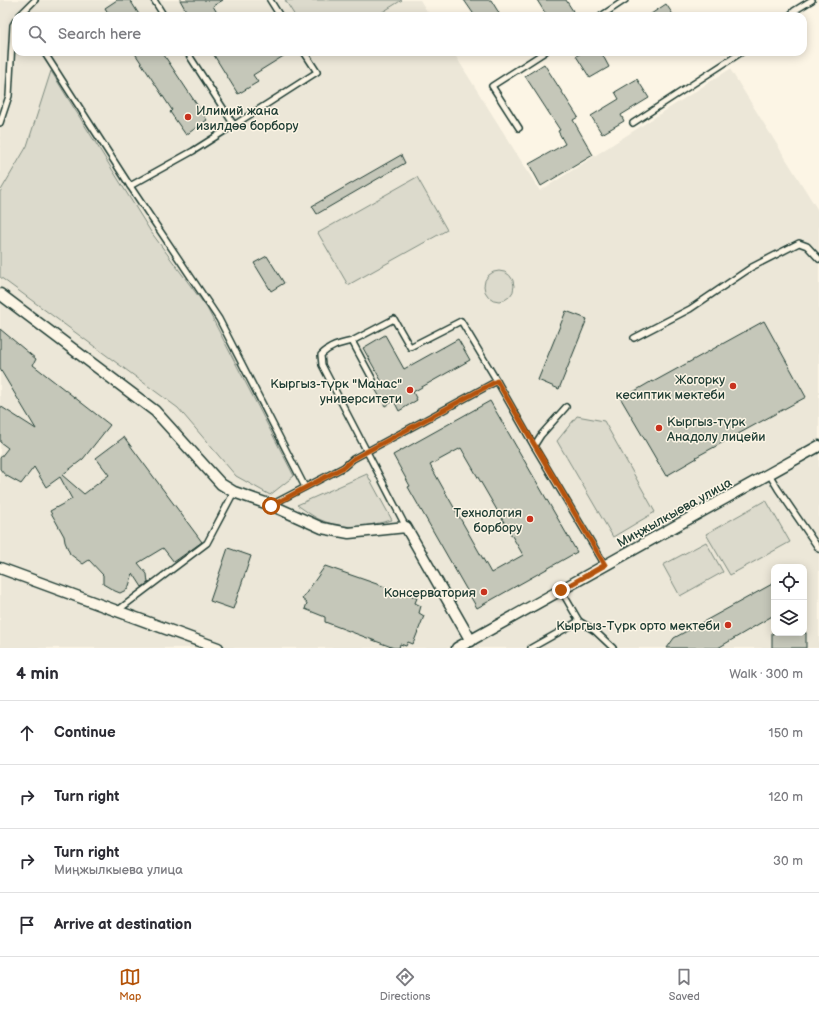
<!DOCTYPE html>
<meta charset="utf-8">
<style>
:root{--surface:#fff;--page:#f7f7f7;--text:#2b2b33;--muted:#7c7c81;--line:#e1e1e2;--accent:#b45309}
body{margin:0;font-family:"Balsamiq Sans",sans-serif;background:var(--page);color:var(--text)}
.controls{position:absolute;right:12px;bottom:12px;display:grid;overflow:hidden;border-radius:8px;box-shadow:0 2px 10px #0003}
.controls button{width:36px;height:36px;display:grid;place-items:center;padding:0;border:0;border-bottom:1px solid var(--line);background:var(--surface);color:var(--text);font:20px sans-serif}
.stop{position:absolute;width:12px;height:12px;margin:-9px;border:3px solid #b45309;border-radius:50%;background:#fff}
.stop.end{background:#b45309;border-color:#fff;box-shadow:0 1px 4px #0008}
.list{margin:0;padding:0;list-style:none}
h2{display:flex;justify-content:space-between;align-items:center;height:52px;margin:0;padding:0 16px;font-size:17px}
h2 small{font-size:13px;font-weight:400;color:var(--muted)}
.list li{display:grid;grid-template-columns:26px 1fr auto;gap:12px;align-items:center;box-sizing:border-box;height:64px;padding:0 16px;border-top:1px solid var(--line)}
.list b{display:block;font-size:15px;white-space:nowrap}
.list p{margin:0;font-size:13px;white-space:nowrap;color:var(--muted)}
.list em{font-size:13px;font-style:normal;color:var(--muted)}
.icon{flex:none;width:22px;height:22px;fill:none;stroke:currentColor;stroke-width:2;stroke-linecap:round;stroke-linejoin:round}
.map{position:relative;flex:none;width:819px;height:648px;overflow:hidden}
.search{position:absolute;background:var(--surface);box-shadow:0 2px 10px #0003;left:12px;right:12px;top:12px;height:44px;display:flex;align-items:center;gap:10px;box-sizing:border-box;padding:0 14px;border-radius:12px;color:var(--muted);font-size:15px}
.sheet{height:308px;background:var(--surface)}
nav{display:flex;justify-content:space-around;align-items:center;box-sizing:border-box;height:56px;border-top:1px solid var(--line);background:var(--surface);font-size:11px;color:var(--muted)}
nav a{display:grid;justify-items:center;gap:2px}
nav .on{color:var(--accent)}
.map>svg:first-child{display:block}
.built{fill:#ece7d8;fill-rule:evenodd}
.green{fill:#dcdacc;stroke:#7e8c80}
.building{fill:#c5c7b9;stroke:#1f3d34;fill-rule:evenodd}
.lines{fill:none;stroke-linecap:round;stroke-linejoin:round}
.lane-casing{stroke:#1f3d34;stroke-width:8}
.street-casing{stroke:#1f3d34;stroke-width:13}
.lane{stroke:#fcf5e5;stroke-width:5}
.street{stroke:#fcf5e5;stroke-width:10}
.route{stroke:#b45309;stroke-width:5}
.poi-dot{fill:#c8321e;stroke:#fcf5e5;stroke-width:1.5}
.labels{text-anchor:middle;stroke-width:3;stroke-linejoin:round;paint-order:stroke}
.poi-label{font-size:13px;fill:#1f3d34;stroke:#fcf5e5;text-anchor:end}
.street-label{font-size:13px;fill:#1f3d34;stroke:#fcf5e5}
</style>
<div class="map">
<svg width="819" height="648" viewBox="0 0 819 648">
<rect width="100%" height="100%" fill="#fcf5e5"/>
<filter id="ink" filterUnits="userSpaceOnUse"><feTurbulence type="fractalNoise" baseFrequency=".025" numOctaves="2"/><feDisplacementMap in="SourceGraphic" scale="8" xChannelSelector="R" yChannelSelector="G"/><feConvolveMatrix kernelMatrix="1 2 1 2 8 2 1 2 1" color-interpolation-filters="sRGB"/></filter>
<g filter="url(#ink)">
<!-- built -->
<path class="built" d="M0,0H420L430,16H16V52H453L540,191L730,69L819,212V648H0ZM774,567H804V633H774Z"/>
<!-- green -->
<g class="green">
<polygon points="285,0 402,0 376,16 295,16"/>
<polygon points="51,71 151,232 207,308 294,476 270,495 236,476 178,408 0,277 0,192 27,146"/>
<polygon points="417,177 447,230 348,285 318,233"/>
<circle cx="499" cy="286" r="15"/>
<polygon points="577,416 604,421 655,512 613,537 557,441"/>
<path d="M367,474L392,520C367,526 346,531 321,520C313,517 305,510 297,505Z"/>
<polygon points="766,500 790,542 730,575 706,534"/>
<polygon points="706,542 723,572 680,596 663,565"/>
</g>
<!-- building -->
<g class="building">
<polygon points="117,0 130,0 140,16 110,16 105,8"/>
<polygon points="180,0 223,0 213,6 219,16 189,16"/>
<polygon points="464,0 491,0 499,13 494,16 475,16"/>
<polygon points="537,0 566,0 573,11 565,16 547,16"/>
<polygon points="666,4 674,16 648,16"/>
<polygon points="134,52 162,52 207,120 186,135 170,112 172,110"/>
<polygon points="212,52 290,52 253,75 258,82 238,94"/>
<polygon points="583,52 601,52 609,67 590,78 576,56"/>
<polygon points="544,64 578,117 573,120 593,155 541,186 529,164 565,144 558,131 560,130 525,76"/>
<polygon points="637,79 649,98 621,115 624,121 602,134 591,116 619,99 615,92"/>
<polygon points="401,155 405,163 317,214 312,206"/>
<polygon points="267,256 284,283 271,291 254,263"/>
<polygon points="566,311 587,319 559,389 538,380"/>
<polygon points="764,321 806,397 696,457 697,458 666,476 621,399 652,381 653,382"/>
<polygon points="0,329 36,359 33,365 110,425 83,459 62,475 84,494 109,475 96,458 124,437 202,542 174,562 163,548 138,563 147,574 148,583 142,587 133,573 128,589 120,593 115,591 103,584 103,575 89,560 83,564 70,554 65,542 64,536 50,511 72,499 60,477 46,487 34,467 21,484 5,475 0,469 0,458 8,448 0,442 0,406 36,429 0,369"/>
<polygon points="385,335 404,369 458,339 470,360 413,392 417,400 399,411 394,401 385,406 374,387 382,382 363,348"/>
<path d="M490,401L577,552L477,608L408,487L410,486L393,455ZM461,448L523,555L491,573L430,465Z"/>
<polygon points="228,548 251,556 233,609 210,601"/>
<polygon points="325,566 417,598 415,603 421,606 419,613 424,616 413,644 408,642 406,646 400,644 399,648 394,648 325,622 325,617 305,609 307,603 302,599"/>
<polygon points="774,583 774,615 718,648 667,648 674,638"/>
<rect x="772" y="633" width="34" height="15"/>
</g>
<g class="lines">
<!-- lane casing -->
<g class="lane-casing">
<g id="lane">
<polyline points="154,0 164,16"/>
<polyline points="270,0 280,16"/>
<polyline points="19,16 35,0"/>
<polyline points="601,16 625,0"/>
<polyline points="789,16 794,11 812,0"/>
<polyline points="44,52 130,186 219,319 305,487"/>
<polyline points="187,52 234,125 317,72 304,52"/>
<polyline points="0,123 9,96 13,25 16,20"/>
<polyline points="633,123 742,52"/>
<polyline points="519,128 492,86 545,52"/>
<polyline points="130,186 193,151 234,125"/>
<polyline points="634,338 690,309 752,267 799,243 807,246 819,259"/>
<path d="M352,341C339,344 330,346 321,355L322,365L406,527"/>
<polyline points="373,380 352,341 394,319 410,347 461,321 497,381"/>
<polyline points="566,407 541,435 534,446 605,565"/>
<polyline points="769,474 778,489 819,549"/>
<polyline points="271,505 344,467 353,459 497,381 534,446"/>
<polyline points="561,590 579,621 595,631 613,648"/>
<polyline points="117,611 207,543 234,492"/>
<polyline points="531,648 579,621"/>
</g>
</g>
<!-- street casing -->
<g class="street-casing">
<g id="street">
<polyline points="0,294 155,411 221,484 234,492 271,505 322,528 349,533 406,527 471,641"/>
<polyline points="0,568 218,648"/>
<polyline points="457,648 819,446"/>
</g>
</g>
<!-- lane -->
<use href="#lane" class="lane"/>
<!-- street -->
<use href="#street" class="street"/>
</g>
</g>
<g class="lines" filter="url(#ink)">
<!-- route -->
<polyline class="route" points="271,506 344,467 353,459 497,381 605,565 561,590"/>
</g>
<!-- markers -->
<g class="poi-dot">
<circle cx="188" cy="117" r="4"/>
<circle cx="733" cy="386" r="4"/>
<circle cx="410" cy="390" r="4"/>
<circle cx="659" cy="428" r="4"/>
<circle cx="530" cy="519" r="4"/>
<circle cx="484" cy="592" r="4"/>
<circle cx="728" cy="625" r="4"/>
</g>
<g class="labels">
<!-- poi labels -->
<g class="poi-label">
<text x="196" y="115" text-anchor="start">Илимий жана<tspan x="196" dy="15">изилдөө борбору</tspan></text>
<text x="725" y="384">Жогорку<tspan x="725" dy="15">кесиптик мектеби</tspan></text>
<text x="402" y="388">Кыргыз-түрк "Манас"<tspan x="402" dy="15">университети</tspan></text>
<text x="667" y="426" text-anchor="start">Кыргыз-түрк<tspan x="667" dy="15">Анадолу лицейи</tspan></text>
<text x="522" y="517">Технология<tspan x="522" dy="15">борбору</tspan></text>
<text x="476" y="597">Консерватория</text>
<text x="720" y="630">Кыргыз-Түрк орто мектеби</text>
</g>
<!-- street labels -->
<g class="street-label">
<text transform="translate(674 512) rotate(-29)" y="5">Миңжылкыева улица</text>
</g>
</g>
</svg>
<div class="controls">
<button><svg class="icon" aria-label="locate" viewBox="0 0 24 24"><circle cx="12" cy="12" r="6"/><path d="M12 2v4M12 18v4M2 12h4M18 12h4"/></svg></button>
<button><svg class="icon" aria-label="layers" viewBox="0 0 24 24"><path d="M12 4l9 5-9 5-9-5zM3 14l9 5 9-5"/></svg></button>
</div>
<div class="stop" style="left:271px;top:506px"></div>
<div class="stop end" style="left:561px;top:590px"></div>
<div class="search"><svg class="icon" aria-label="search" viewBox="0 0 24 24"><circle cx="10" cy="10" r="6"/><path d="M15 15l6 6"/></svg>Search here</div>
</div>
<section class="sheet">
<h2>4 min<small>Walk · 300 m</small></h2>
<ul class="list">
<li><svg class="icon" aria-label="ahead" viewBox="0 0 24 24"><path d="M12 20V5M6 11l6-6 6 6"/></svg><div><b>Continue</b></div><em>150 m</em></li>
<li><svg class="icon" aria-label="right" viewBox="0 0 24 24"><path d="M7 20v-9h11M14 6l5 5-5 5"/></svg><div><b>Turn right</b></div><em>120 m</em></li>
<li><svg class="icon" aria-label="right" viewBox="0 0 24 24"><path d="M7 20v-9h11M14 6l5 5-5 5"/></svg><div><b>Turn right</b><p>Миңжылкыева улица</p></div><em>30 m</em></li>
<li><svg class="icon" aria-label="arrive" viewBox="0 0 24 24"><path d="M6 21V4h12l-3 4 3 4H6"/></svg><div><b>Arrive at destination</b></div></li>
</ul>
</section>
<nav>
<a class="on"><svg class="icon" aria-label="map" viewBox="0 0 24 24"><path d="M3 6l6-2 6 2 6-2v14l-6 2-6-2-6 2zM9 4v14M15 6v14"/></svg>Map</a>
<a><svg class="icon" aria-label="directions" viewBox="0 0 24 24"><path d="M12 3l9 9-9 9-9-9zM9 14v-3h6M13 9l2 2-2 2"/></svg>Directions</a>
<a><svg class="icon" aria-label="saved" viewBox="0 0 24 24"><path d="M7 4h10v16l-5-4-5 4z"/></svg>Saved</a>
</nav>
